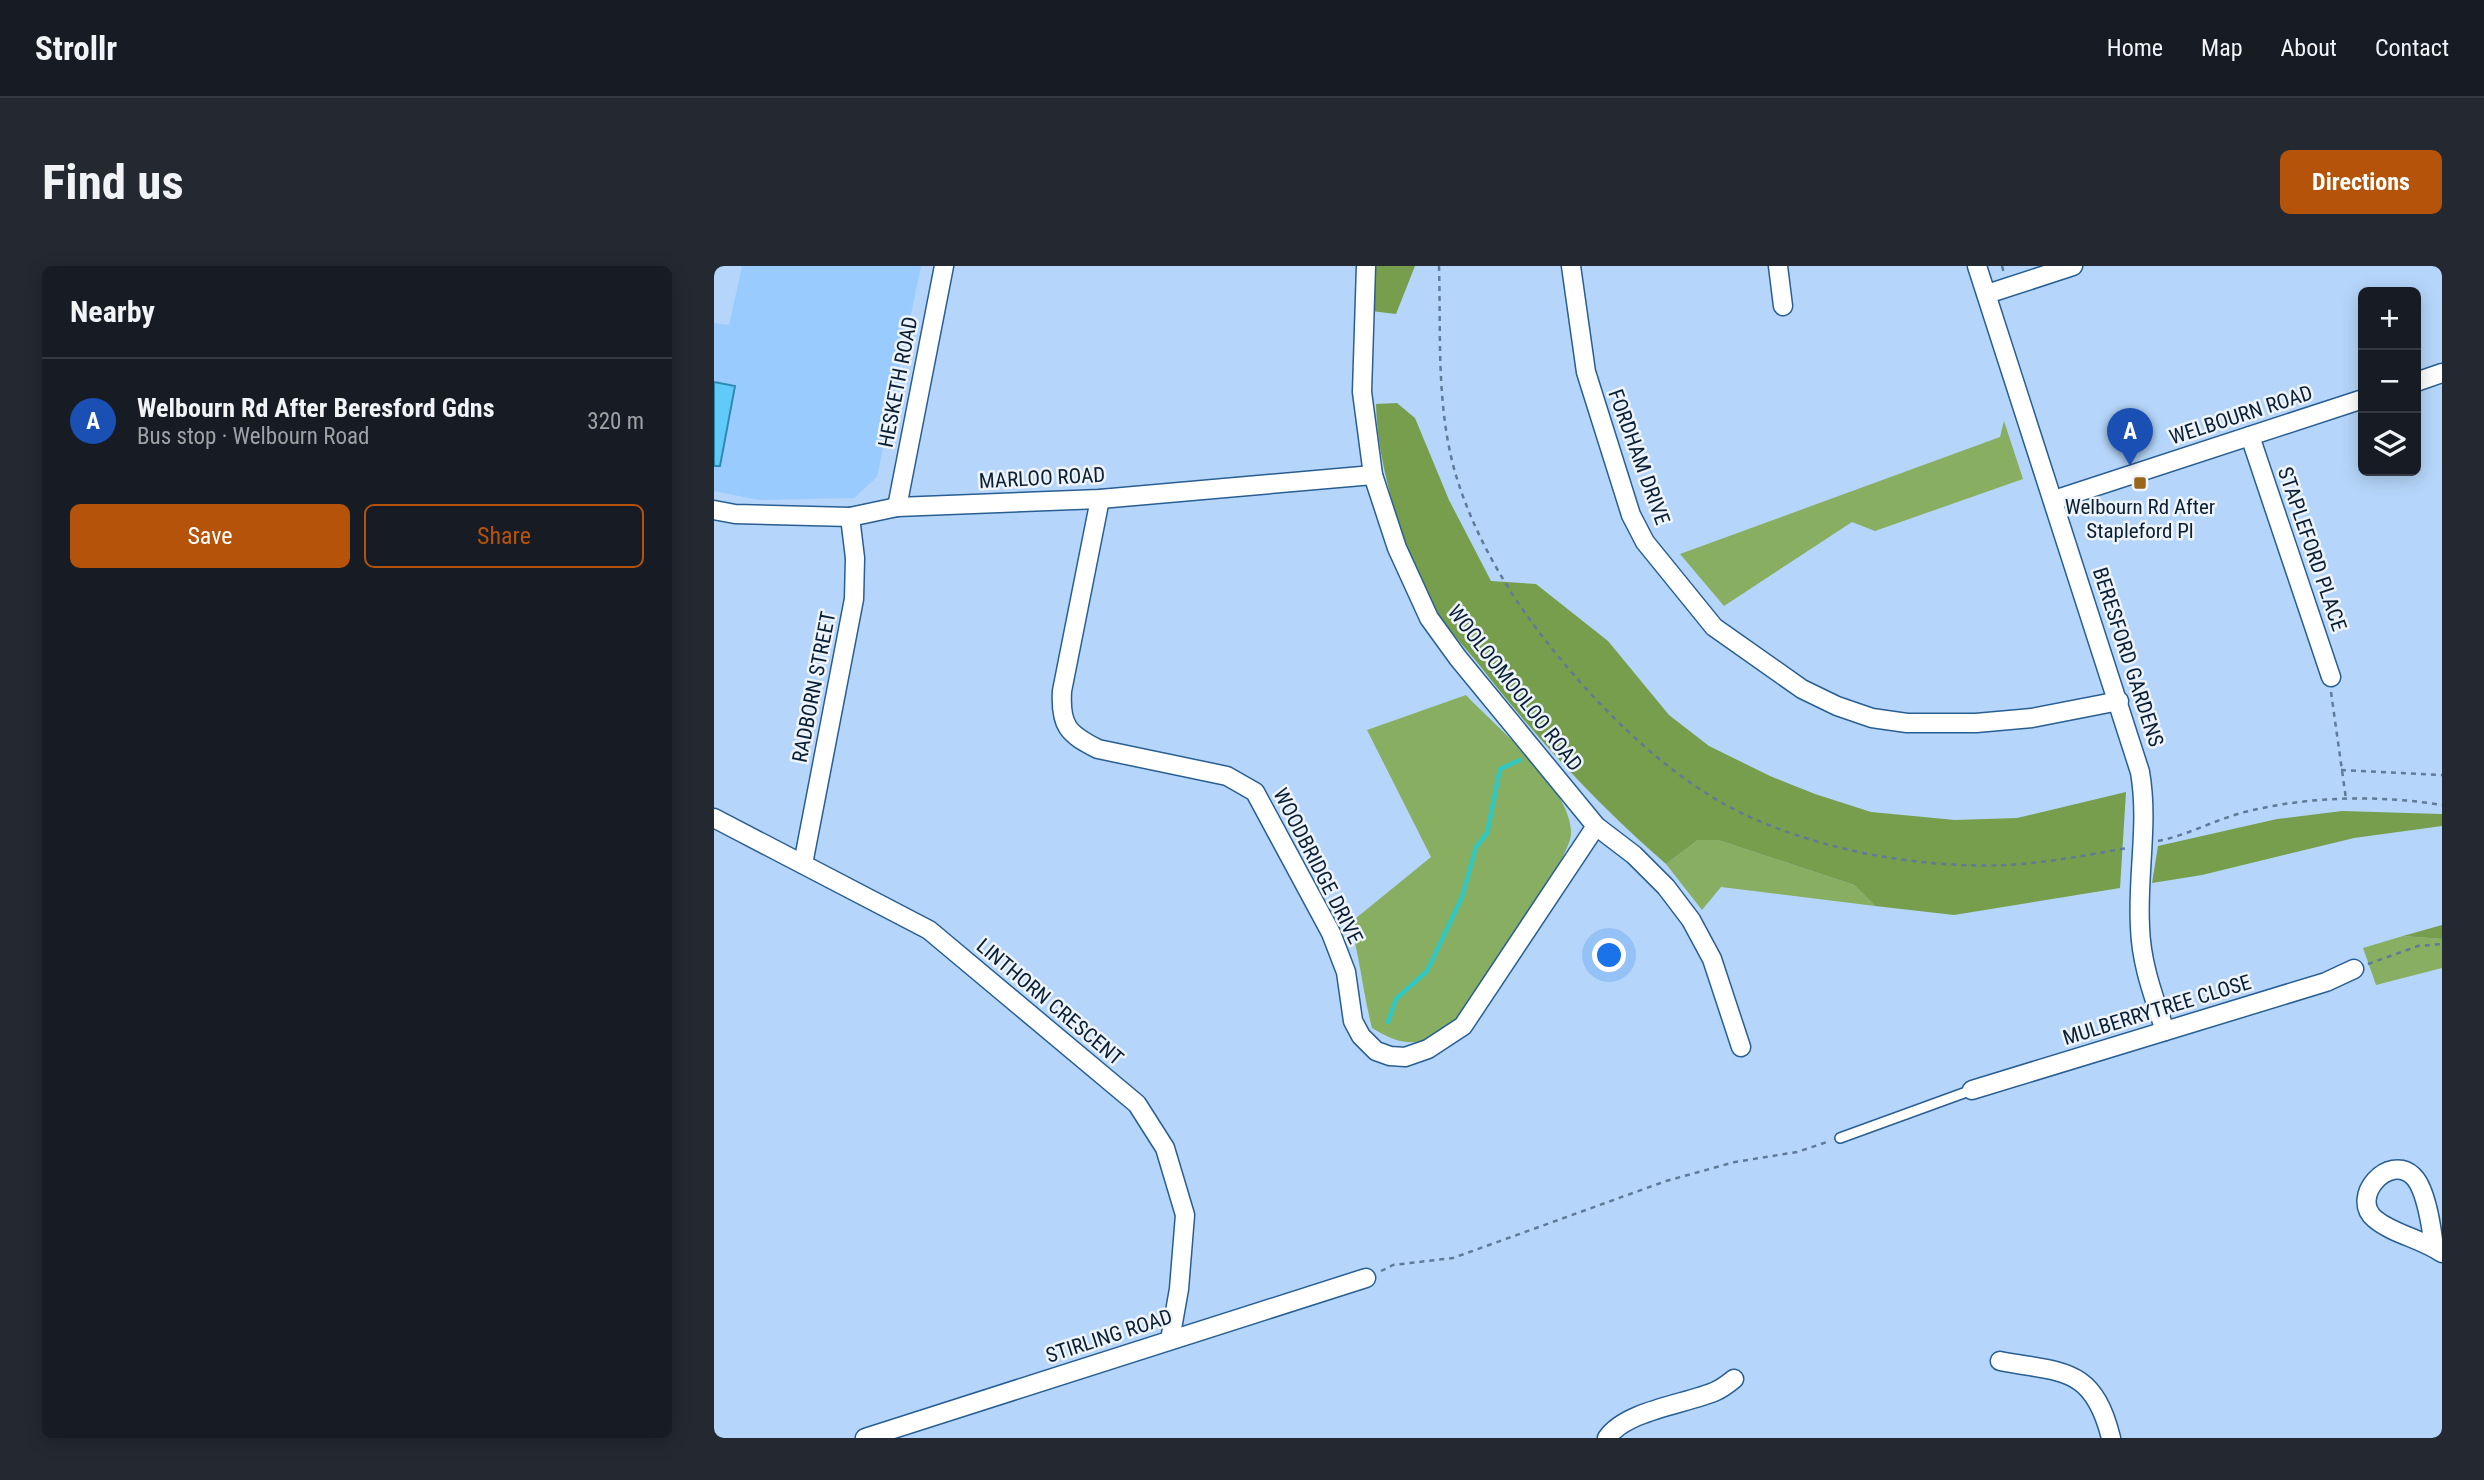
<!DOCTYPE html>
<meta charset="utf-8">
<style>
:root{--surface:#171b24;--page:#242831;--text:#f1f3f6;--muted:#9ea1a6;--line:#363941;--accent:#b45309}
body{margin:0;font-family:"Roboto Condensed",sans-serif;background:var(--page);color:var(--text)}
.controls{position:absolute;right:21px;top:21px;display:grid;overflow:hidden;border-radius:10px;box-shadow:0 4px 18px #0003}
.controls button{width:63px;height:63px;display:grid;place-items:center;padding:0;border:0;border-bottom:2px solid var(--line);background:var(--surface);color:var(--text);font:35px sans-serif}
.you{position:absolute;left:896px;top:690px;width:24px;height:24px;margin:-18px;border:5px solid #fff;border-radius:50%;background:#1a73e8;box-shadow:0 0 0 10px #1a73e833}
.badge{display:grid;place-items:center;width:46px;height:46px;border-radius:50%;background:var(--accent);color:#fff;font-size:23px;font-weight:700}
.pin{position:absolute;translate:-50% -58px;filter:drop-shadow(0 2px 4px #0008)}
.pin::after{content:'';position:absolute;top:37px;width:24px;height:21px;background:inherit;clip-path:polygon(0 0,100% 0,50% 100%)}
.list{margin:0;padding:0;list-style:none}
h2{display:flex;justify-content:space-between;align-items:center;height:91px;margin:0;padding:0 28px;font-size:30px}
h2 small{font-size:23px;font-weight:400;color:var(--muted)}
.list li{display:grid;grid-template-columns:46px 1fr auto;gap:21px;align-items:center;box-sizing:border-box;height:126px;padding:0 28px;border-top:2px solid var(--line)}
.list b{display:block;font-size:26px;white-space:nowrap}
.list p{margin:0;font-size:23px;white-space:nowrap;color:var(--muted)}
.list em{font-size:23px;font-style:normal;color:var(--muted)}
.actions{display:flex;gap:14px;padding:21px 28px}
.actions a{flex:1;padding:16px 0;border:2px solid var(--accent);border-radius:10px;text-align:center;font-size:24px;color:var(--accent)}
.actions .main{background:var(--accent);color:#fff}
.icon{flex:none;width:38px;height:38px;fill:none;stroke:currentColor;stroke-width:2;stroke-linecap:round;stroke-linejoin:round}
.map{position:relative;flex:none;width:1728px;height:1172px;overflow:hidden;border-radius:10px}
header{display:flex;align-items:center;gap:42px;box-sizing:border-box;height:98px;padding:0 35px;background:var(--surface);border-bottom:2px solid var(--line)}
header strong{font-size:33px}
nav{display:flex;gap:38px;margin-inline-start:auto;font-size:24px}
.intro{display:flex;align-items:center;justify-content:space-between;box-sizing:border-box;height:168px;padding:0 42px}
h1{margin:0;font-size:49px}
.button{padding:18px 32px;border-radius:10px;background:var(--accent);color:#fff;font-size:24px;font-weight:700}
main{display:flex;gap:42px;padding:0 42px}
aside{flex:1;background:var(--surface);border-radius:10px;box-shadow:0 4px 18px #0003}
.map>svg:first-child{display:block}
.built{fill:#9acbff}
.green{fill:#87ae61}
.forest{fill:#769e4c}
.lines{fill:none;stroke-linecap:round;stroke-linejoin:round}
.stream{stroke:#32c7c1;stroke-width:4.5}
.building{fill:#60cbfb;stroke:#2f8ab2;stroke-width:2}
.lane-casing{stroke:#285e92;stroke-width:12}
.street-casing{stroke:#285e92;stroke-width:21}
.path{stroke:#607b98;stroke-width:2.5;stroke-dasharray:5 5;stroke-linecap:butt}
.lane{stroke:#fff;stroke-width:9}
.street{stroke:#fff;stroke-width:18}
.poi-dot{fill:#9a661c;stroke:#eef4fa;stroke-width:2.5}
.labels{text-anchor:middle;stroke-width:5;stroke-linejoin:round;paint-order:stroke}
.street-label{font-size:21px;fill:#091f35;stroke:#eef4fa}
.poi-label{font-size:21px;fill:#091f35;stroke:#eef4fa}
</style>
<header>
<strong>Strollr</strong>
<nav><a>Home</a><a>Map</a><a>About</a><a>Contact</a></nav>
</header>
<div class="intro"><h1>Find us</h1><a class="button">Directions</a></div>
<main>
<aside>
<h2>Nearby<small></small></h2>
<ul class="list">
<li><span class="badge" style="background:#1a4fb4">A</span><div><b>Welbourn Rd After Beresford Gdns</b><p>Bus stop · Welbourn Road</p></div><em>320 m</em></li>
</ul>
<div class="actions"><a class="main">Save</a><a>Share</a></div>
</aside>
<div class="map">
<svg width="1728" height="1172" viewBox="0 0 1728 1172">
<rect width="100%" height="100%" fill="#b5d6fa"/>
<!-- built -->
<polygon class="built" points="28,0 207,0 163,211 140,232 45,234 0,225 0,57 15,59"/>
<!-- green -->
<g class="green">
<polygon points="1290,155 1309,213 1161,265 1138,256 1010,340 966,288 1286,171"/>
<path d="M752,429C783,462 855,520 857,565C858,573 852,583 849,591L749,747C713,776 701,788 658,762C649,727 646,692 636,657L717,591L653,464Z"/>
<polygon points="984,574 1004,574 1140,619 1161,640 1007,621 988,644 952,598"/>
<polygon points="1689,670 1728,673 1728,702 1662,719 1649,682"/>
</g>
<!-- forest -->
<g class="forest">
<polygon points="661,0 701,0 682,48 657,45"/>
<path d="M683,137L701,152L735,234L777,315L822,318L894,375L955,449L995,480L1056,510L1101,528L1157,546L1241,554L1303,552L1412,526L1406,622L1240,649L1161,640L1140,619L1004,574H984L952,598C883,538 822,472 766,400C751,381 732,362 720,341C690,287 663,199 662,138Z"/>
<polygon points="1628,545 1728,548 1728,560 1640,572 1488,609 1438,617 1444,580 1563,553"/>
<polygon points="1728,659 1728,673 1689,670"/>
</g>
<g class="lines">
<!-- stream -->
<polyline class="stream" points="674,756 682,733 713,705 748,631 762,581 773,567 786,503 806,494"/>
</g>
<!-- building -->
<polygon class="building" points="0,116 21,120 6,200 0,200"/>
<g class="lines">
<!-- lane casing -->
<g class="lane-casing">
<polyline id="lane" points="1126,872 1258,824"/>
</g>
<!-- street casing -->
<g class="street-casing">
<g id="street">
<polyline points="652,0 648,126 659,209 683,282 715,352 744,392 882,560 920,589 952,621 977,654 998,693 1027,781"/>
<polyline points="857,0 872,106 917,249 931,276 1000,361 1088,423 1123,440 1158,452 1193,457 1262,457 1318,452 1405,435"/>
<polyline points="1064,0 1069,40"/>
<path d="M1263,0L1426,506C1435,558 1423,609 1426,661C1427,698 1440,731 1451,765"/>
<polyline points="1273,28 1359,0"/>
<polyline points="1702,116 1728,107"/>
<polyline points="1536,170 1617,411"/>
<path d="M386,233L348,425C346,460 354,468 384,483L513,510L541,526L617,667L632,706L639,755L647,770L662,785L676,790L691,791L714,783L749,760L882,560"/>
<polyline points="1340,234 1649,133"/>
<polyline points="183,241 230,0"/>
<polyline points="0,244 21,248 136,251 183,241 386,233 659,209"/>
<polyline points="0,552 215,664 423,838 451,882 471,949 465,1023 456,1074"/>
<polyline points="89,598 140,333 141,292 136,251"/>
<polyline points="1258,824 1612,716 1640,703"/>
<path d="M1720,982C1718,964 1712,922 1699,910C1675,887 1635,931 1661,953C1679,968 1708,973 1728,987"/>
<path d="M1286,1095C1349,1107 1379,1100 1397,1172"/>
<polyline points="151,1172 652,1012"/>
<path d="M893,1172C912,1144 973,1138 1002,1125C1009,1122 1015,1117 1020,1113"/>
</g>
</g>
<!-- path -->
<g class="path">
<path d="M725,0C727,68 722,139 741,206C762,278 805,345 854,402C896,452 953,506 1010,538C1090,582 1202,603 1292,599C1333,597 1373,589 1413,582"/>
<polyline points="1288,0 1290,7"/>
<polyline points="1617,426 1632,533"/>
<polyline points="1627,504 1728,509"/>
<path d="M1444,575C1475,569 1504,552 1535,545C1597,530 1666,529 1728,539"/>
<polyline points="1654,698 1704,680 1728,678"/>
<polyline points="667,1005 679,999 739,992 952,915 1021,896 1083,886 1116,875"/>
</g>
<!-- lane -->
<use href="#lane" class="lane"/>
<!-- street -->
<use href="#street" class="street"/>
</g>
<!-- markers -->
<rect class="poi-dot" x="1419" y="210" width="14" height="14" rx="3.5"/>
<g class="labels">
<!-- street labels -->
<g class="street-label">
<text transform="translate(184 116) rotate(-79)" y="7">HESKETH ROAD</text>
<text transform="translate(1527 149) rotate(-18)" y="7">WELBOURN ROAD</text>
<text transform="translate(925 191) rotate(70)" y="7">FORDHAM DRIVE</text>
<text transform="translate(328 212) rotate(-3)" y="7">MARLOO ROAD</text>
<text transform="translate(1598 283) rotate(71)" y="7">STAPLEFORD PLACE</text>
<text transform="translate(1414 391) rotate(72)" y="7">BERESFORD GARDENS</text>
<text transform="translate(100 421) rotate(-79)" y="7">RADBORN STREET</text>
<text transform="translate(801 422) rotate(52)" y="7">WOOLOOMOOLOO ROAD</text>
<text transform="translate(604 600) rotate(63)" y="7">WOODBRIDGE DRIVE</text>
<text transform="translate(336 736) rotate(40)" y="7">LINTHORN CRESCENT</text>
<text transform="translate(1443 744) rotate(-17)" y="7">MULBERRYTREE CLOSE</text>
<text transform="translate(395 1070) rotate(-18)" y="7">STIRLING ROAD</text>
</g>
<!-- poi labels -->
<g class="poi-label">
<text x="1426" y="248">Welbourn Rd After<tspan x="1426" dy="24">Stapleford Pl</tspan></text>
</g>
</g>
</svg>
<div class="controls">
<button>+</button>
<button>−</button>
<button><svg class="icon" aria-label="layers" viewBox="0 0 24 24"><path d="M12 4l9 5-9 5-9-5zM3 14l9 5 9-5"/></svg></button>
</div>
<div class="you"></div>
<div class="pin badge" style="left:1416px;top:200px;background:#1a4fb4">A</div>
</div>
</main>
